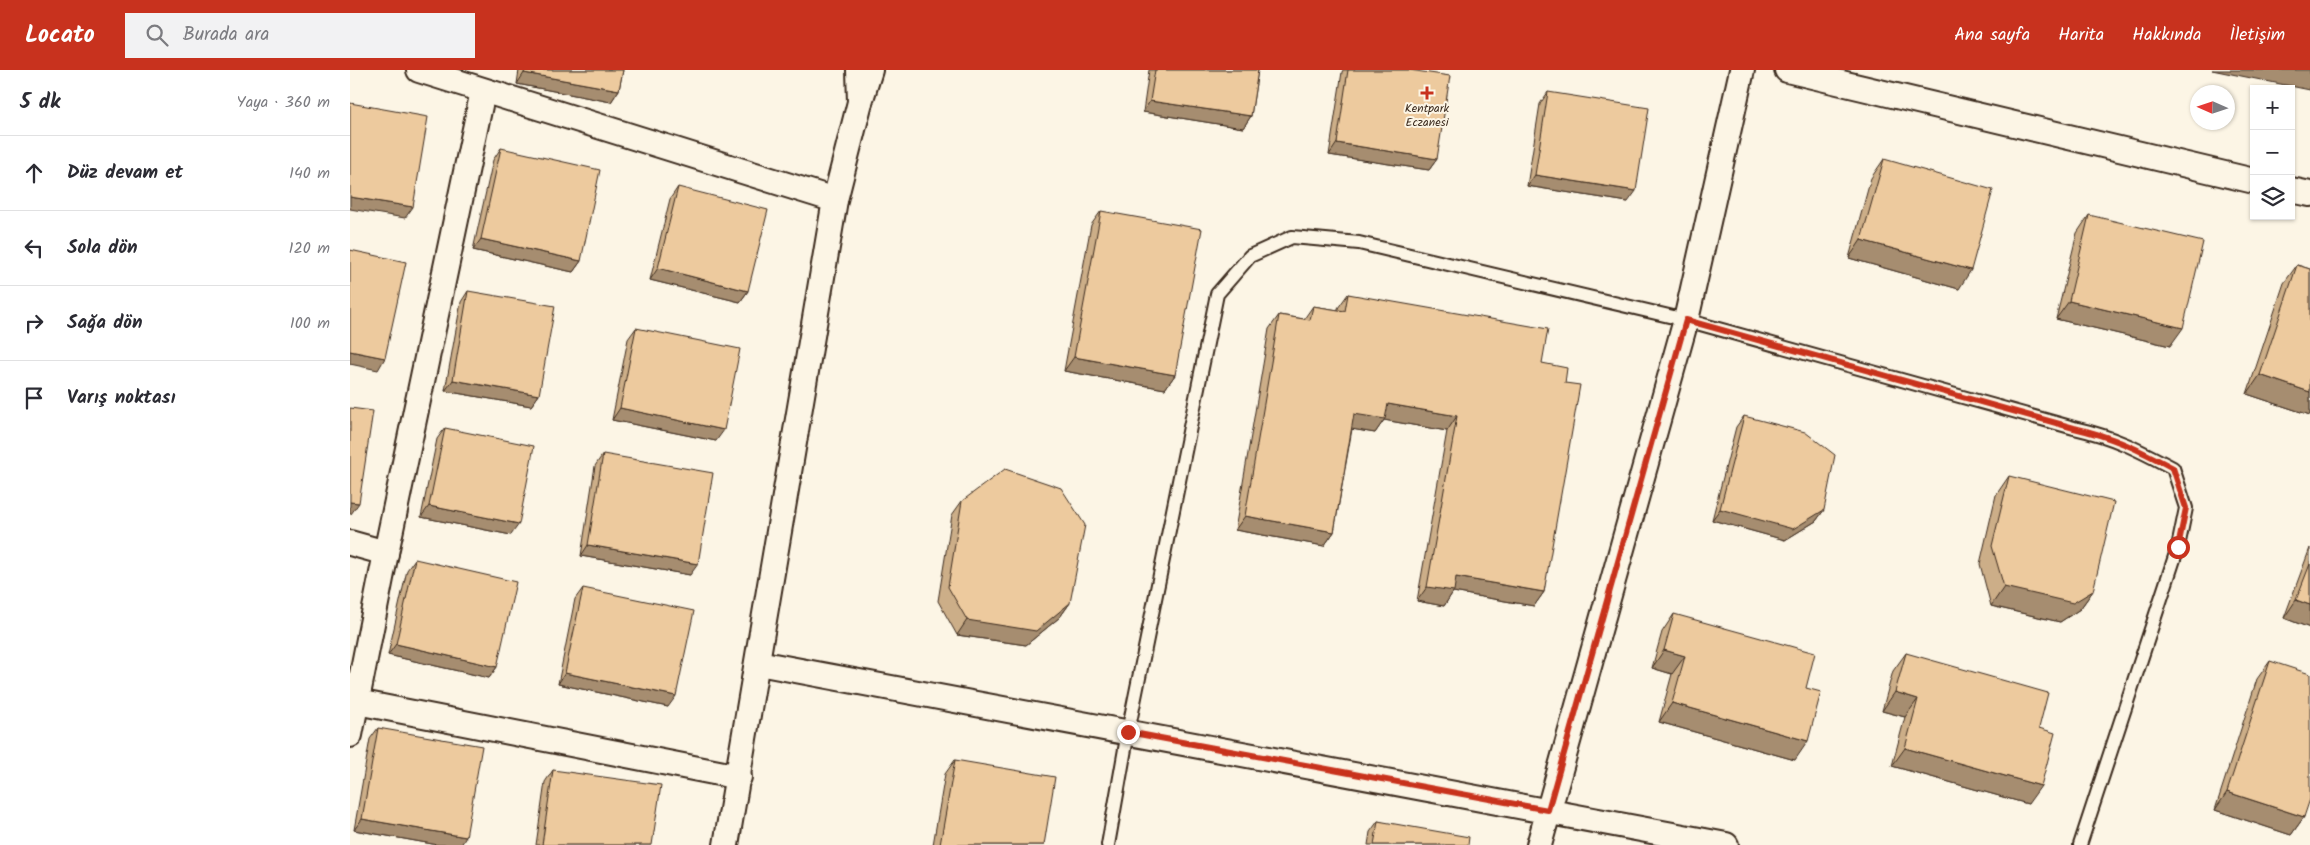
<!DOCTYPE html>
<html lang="tr">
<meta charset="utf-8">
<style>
:root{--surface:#fff;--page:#f2f2f3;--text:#2b2b33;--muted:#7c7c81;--line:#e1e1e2;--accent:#c8321e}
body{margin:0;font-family:Kalam,sans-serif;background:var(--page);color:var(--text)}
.controls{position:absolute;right:15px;top:15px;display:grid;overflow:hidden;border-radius:0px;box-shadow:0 1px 4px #0004}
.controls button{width:45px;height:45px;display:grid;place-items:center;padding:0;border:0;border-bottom:1px solid var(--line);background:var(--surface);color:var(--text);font:25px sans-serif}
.compass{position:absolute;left:1840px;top:15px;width:45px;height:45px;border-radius:50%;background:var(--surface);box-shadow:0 1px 4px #0004;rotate:273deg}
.stop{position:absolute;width:15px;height:15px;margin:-11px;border:4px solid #c8321e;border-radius:50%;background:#fff}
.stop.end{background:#c8321e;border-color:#fff;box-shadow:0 1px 5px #0008}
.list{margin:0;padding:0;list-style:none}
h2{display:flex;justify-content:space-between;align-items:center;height:65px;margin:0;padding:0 20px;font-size:21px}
h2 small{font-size:16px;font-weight:400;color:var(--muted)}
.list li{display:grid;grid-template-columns:32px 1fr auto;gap:15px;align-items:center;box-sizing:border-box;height:75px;padding:0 20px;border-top:1px solid var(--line)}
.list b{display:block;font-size:19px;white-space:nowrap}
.list em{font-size:16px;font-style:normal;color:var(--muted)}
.icon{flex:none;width:28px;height:28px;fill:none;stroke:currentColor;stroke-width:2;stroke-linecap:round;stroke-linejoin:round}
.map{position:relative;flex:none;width:1960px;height:775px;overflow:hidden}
header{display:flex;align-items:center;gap:30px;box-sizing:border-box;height:70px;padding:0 25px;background:var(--accent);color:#fff}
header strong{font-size:24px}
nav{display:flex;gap:28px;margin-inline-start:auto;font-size:18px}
.search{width:350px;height:45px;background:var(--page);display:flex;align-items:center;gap:12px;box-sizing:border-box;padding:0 18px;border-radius:0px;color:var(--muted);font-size:19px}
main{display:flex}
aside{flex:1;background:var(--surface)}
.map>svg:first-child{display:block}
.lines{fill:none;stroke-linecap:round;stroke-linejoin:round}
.service-casing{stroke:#3b2a1e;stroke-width:16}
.minor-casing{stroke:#3b2a1e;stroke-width:28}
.service{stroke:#fcf5e5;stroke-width:12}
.minor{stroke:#fcf5e5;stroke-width:24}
.wall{fill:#ccae88;stroke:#3b2a1e}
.shaded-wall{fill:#a68d6f;stroke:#3b2a1e}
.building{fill:#edca9e;stroke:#3b2a1e}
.route{stroke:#c8321e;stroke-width:6}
.poi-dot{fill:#c8321e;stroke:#fcf5e5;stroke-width:2}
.labels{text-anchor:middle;stroke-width:4;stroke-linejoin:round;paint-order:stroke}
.poi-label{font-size:12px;fill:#3b2a1e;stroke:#fcf5e5}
</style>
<header>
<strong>Locato</strong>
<div class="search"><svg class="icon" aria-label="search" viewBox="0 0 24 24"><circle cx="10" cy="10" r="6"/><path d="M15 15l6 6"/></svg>Burada ara</div>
<nav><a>Ana sayfa</a><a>Harita</a><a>Hakkında</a><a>İletişim</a></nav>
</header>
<main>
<aside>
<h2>5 dk<small>Yaya · 360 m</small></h2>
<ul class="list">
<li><svg class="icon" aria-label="ahead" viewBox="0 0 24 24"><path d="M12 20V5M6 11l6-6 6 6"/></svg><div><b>Düz devam et</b></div><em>140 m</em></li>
<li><svg class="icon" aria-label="left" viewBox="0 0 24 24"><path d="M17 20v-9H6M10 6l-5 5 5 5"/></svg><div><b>Sola dön</b></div><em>120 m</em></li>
<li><svg class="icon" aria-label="right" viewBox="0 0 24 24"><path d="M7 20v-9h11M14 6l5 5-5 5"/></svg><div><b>Sağa dön</b></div><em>100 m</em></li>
<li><svg class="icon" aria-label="arrive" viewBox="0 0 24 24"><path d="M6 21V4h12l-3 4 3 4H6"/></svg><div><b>Varış noktası</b></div></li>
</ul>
</aside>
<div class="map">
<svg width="1960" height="775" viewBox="0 0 1960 775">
<rect width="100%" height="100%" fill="#fcf5e5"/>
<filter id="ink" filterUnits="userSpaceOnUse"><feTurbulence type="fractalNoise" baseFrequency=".02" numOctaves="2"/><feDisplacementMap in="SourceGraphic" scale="10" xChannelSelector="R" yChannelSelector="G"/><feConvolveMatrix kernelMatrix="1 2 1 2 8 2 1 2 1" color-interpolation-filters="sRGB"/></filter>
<g filter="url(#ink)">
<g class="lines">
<!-- service casing -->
<g class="service-casing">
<path id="service" d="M758,775L778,662L867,224L900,186L942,167L1009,173L1336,250L1724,358C1764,367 1787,379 1823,398L1836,438L1828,477L1730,775"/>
</g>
<!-- minor casing -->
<g class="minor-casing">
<g id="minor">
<polyline points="69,0 485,130 376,775"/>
<polyline points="509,0 510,32 520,0"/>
<polyline points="1437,0 1904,111"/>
<polyline points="1941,120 1960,124"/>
<polyline points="485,130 510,32"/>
<polyline points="0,473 36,483"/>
<polyline points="408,593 1376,775"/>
<polyline points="7,632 389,707"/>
<polyline points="0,665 36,483 133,21"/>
<polyline points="1189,775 1336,250 1392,0"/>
</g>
</g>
<!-- service -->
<use href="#service" class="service"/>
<!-- minor -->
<use href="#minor" class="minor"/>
</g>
<!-- wall -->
<g class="wall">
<polygon points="169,0 273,0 269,20 261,32 167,14"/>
<polygon points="799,0 908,0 901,46 893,58 793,42"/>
<polygon points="993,0 1059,0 1087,89 1079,100 979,85 992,2"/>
<polygon points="1198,22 1278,132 1177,116 1190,34"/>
<polygon points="151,78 231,191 223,202 123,180 143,90"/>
<polygon points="1534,89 1609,219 1499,188 1521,108"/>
<polygon points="328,117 398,221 390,232 300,210 320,129"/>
<polygon points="751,141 825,305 815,319 714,301 741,155"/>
<polygon points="1739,145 1820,276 1706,249 1727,163"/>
<polygon points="1947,195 1960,199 1960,345 1897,324 1934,213"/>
<polygon points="118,221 189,325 181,336 95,321 111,232"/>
<polygon points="998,224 1192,293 1215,313 1194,522 1184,536 1103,522 1094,536 1067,531 1097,361 1034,350 1025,363 1002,359 984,462 974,476 885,460 919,259 929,245 954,249 963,236 988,240 988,238"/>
<polygon points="286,258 366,371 262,350 278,269"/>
<polygon points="1394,346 1474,440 1466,451 1435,470 1362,450 1386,357"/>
<polygon points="95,358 161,465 71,447 87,369"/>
<polygon points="253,384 340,505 231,486 245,396"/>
<polygon points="1659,406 1743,521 1730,539 1710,552 1641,536 1630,494 1646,425"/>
<polygon points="612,431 720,533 710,547 676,575 607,565 588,531 602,445"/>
<polygon points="1960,478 1960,558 1934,548"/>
<polygon points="65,489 147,597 139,608 38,585 57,500"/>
<polygon points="233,518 318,637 208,614 225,529"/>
<polygon points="1324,544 1445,690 1309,652 1322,604 1302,598 1312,562"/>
<polygon points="1556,583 1689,658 1678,734 1542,696 1555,647 1532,641 1543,601"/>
<polygon points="1920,591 1954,747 1941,765 1865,740 1907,609"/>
<polygon points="28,658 111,775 88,775 4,760 20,669"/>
<polygon points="605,690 694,775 583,775 595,704"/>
<polygon points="203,700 302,775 186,775 195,712"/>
<polygon points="1028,751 1118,775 1018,775 1020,762"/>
</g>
<!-- shaded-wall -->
<g class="shaded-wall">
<polygon points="1862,0 1960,0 1960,20"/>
<polygon points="174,3 269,20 261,32 167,14"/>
<polygon points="800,31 901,46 893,58 793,42"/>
<polygon points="987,73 1087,89 1079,100 979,85"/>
<polygon points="1185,105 1286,121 1278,132 1177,116"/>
<polygon points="0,127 63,137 55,148 0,139"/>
<polygon points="131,169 231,191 223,202 123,180"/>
<polygon points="1511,170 1621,200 1609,219 1499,188"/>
<polygon points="308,198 398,221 390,232 300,210"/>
<polygon points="1719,231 1833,258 1820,276 1706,249"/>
<polygon points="0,281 35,288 28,300 0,294"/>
<polygon points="724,287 825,305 815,319 714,301"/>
<polygon points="1910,305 1960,322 1960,345 1897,324"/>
<polygon points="103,310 189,325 181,336 95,321"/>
<polygon points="1038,334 1107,346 1097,361 1034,350 1025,363 995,358 1004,344"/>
<polygon points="270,338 374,360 366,371 262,350"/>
<polygon points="0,432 9,433 1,444 0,444"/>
<polygon points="79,436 169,454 161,465 71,447"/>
<polygon points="1370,439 1474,440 1466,451 1435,470 1362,450"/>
<polygon points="895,446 984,462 974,476 885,460"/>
<polygon points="238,475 348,494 340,505 231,486"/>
<polygon points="1106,507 1194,522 1184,536 1103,522 1094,536 1067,531 1077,517"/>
<polygon points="1654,517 1743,521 1730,539 1710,552 1641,536"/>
<polygon points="1946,530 1960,535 1960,558 1934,548"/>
<polygon points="720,533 710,547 676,575 607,565 617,550"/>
<polygon points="46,574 147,597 139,608 38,585"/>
<polygon points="1314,580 1335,586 1322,604 1302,598"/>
<polygon points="215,603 326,626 318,637 208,614"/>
<polygon points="1545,622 1568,629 1555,647 1532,641"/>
<polygon points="1322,633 1458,671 1445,690 1309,652"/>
<polygon points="1555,678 1691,716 1678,734 1542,696"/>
<polygon points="1877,722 1954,747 1941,765 1865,740"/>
<polygon points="12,749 116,767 111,775 88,775 4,760"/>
</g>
<!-- building -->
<g class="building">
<polygon points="175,0 273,0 269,20 174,3"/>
<polygon points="805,0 908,0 901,46 800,31"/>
<polygon points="998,0 1059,0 1100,6 1087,89 987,73"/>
<polygon points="1198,22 1299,38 1286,121 1185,105"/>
<polygon points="0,33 78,47 63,137 0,127"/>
<polygon points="151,78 250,100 231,191 131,169"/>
<polygon points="1534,89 1643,120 1621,200 1511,170"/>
<polygon points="328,117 418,140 398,221 308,198"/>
<polygon points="751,141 852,159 825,305 724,287"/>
<polygon points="1739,145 1853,172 1833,258 1719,231"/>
<polygon points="0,180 56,192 35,288 0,281"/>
<polygon points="1947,195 1960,199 1960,322 1910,305"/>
<polygon points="118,221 205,236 189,325 103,310"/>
<polygon points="998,224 1198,259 1192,293 1217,298 1215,313 1230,315 1194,522 1106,507 1104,521 1077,517 1107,346 1038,334 1035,349 1004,344 984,462 895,446 929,245 960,250 963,236 995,241"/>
<polygon points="286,258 390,279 374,360 270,338"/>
<polygon points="0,338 23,341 9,433 0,432"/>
<polygon points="1394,346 1455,362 1485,385 1474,440 1443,459 1370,439"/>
<polygon points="95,358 184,376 169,454 79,436"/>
<polygon points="253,384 363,403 348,494 238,475"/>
<polygon points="655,399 711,418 735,455 720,533 686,561 617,550 598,517 612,431"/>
<polygon points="1659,406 1764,432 1743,521 1723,533 1654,517 1642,476"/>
<polygon points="65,489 166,512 147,597 46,574"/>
<polygon points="1960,494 1960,535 1946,530"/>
<polygon points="233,518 344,541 326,626 215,603"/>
<polygon points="1324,544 1465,583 1456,618 1471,622 1458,671 1322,633 1335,586 1314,580"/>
<polygon points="1556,583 1698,623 1689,658 1705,663 1691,716 1555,678 1568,629 1545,622"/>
<polygon points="1920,591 1960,604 1960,729 1954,747 1877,722"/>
<polygon points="28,658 132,676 116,767 12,749"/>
<polygon points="605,690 705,707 694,775 590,775"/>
<polygon points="203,700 311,715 302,775 192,775"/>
<polygon points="1028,751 1119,767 1118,775 1024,775"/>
</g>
</g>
<g class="lines" filter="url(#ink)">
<!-- route -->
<path class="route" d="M778,662L1198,740L1336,250L1724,358C1763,367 1788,379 1823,398L1836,438L1828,477"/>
</g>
<!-- markers -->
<path class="poi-dot" d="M1074.5 15.5h5v5h5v5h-5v5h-5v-5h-5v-5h5z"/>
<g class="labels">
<!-- poi labels -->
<g class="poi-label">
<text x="1077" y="42">Kentpark<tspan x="1077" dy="14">Eczanesi</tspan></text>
</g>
</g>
</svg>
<div class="controls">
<button>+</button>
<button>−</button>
<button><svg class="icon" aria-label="layers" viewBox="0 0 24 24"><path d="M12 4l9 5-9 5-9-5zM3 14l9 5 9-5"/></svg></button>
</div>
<svg class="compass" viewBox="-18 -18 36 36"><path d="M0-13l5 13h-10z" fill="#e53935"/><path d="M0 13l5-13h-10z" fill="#7c7c81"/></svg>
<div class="stop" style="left:1828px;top:477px"></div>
<div class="stop end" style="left:778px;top:662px"></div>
</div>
</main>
